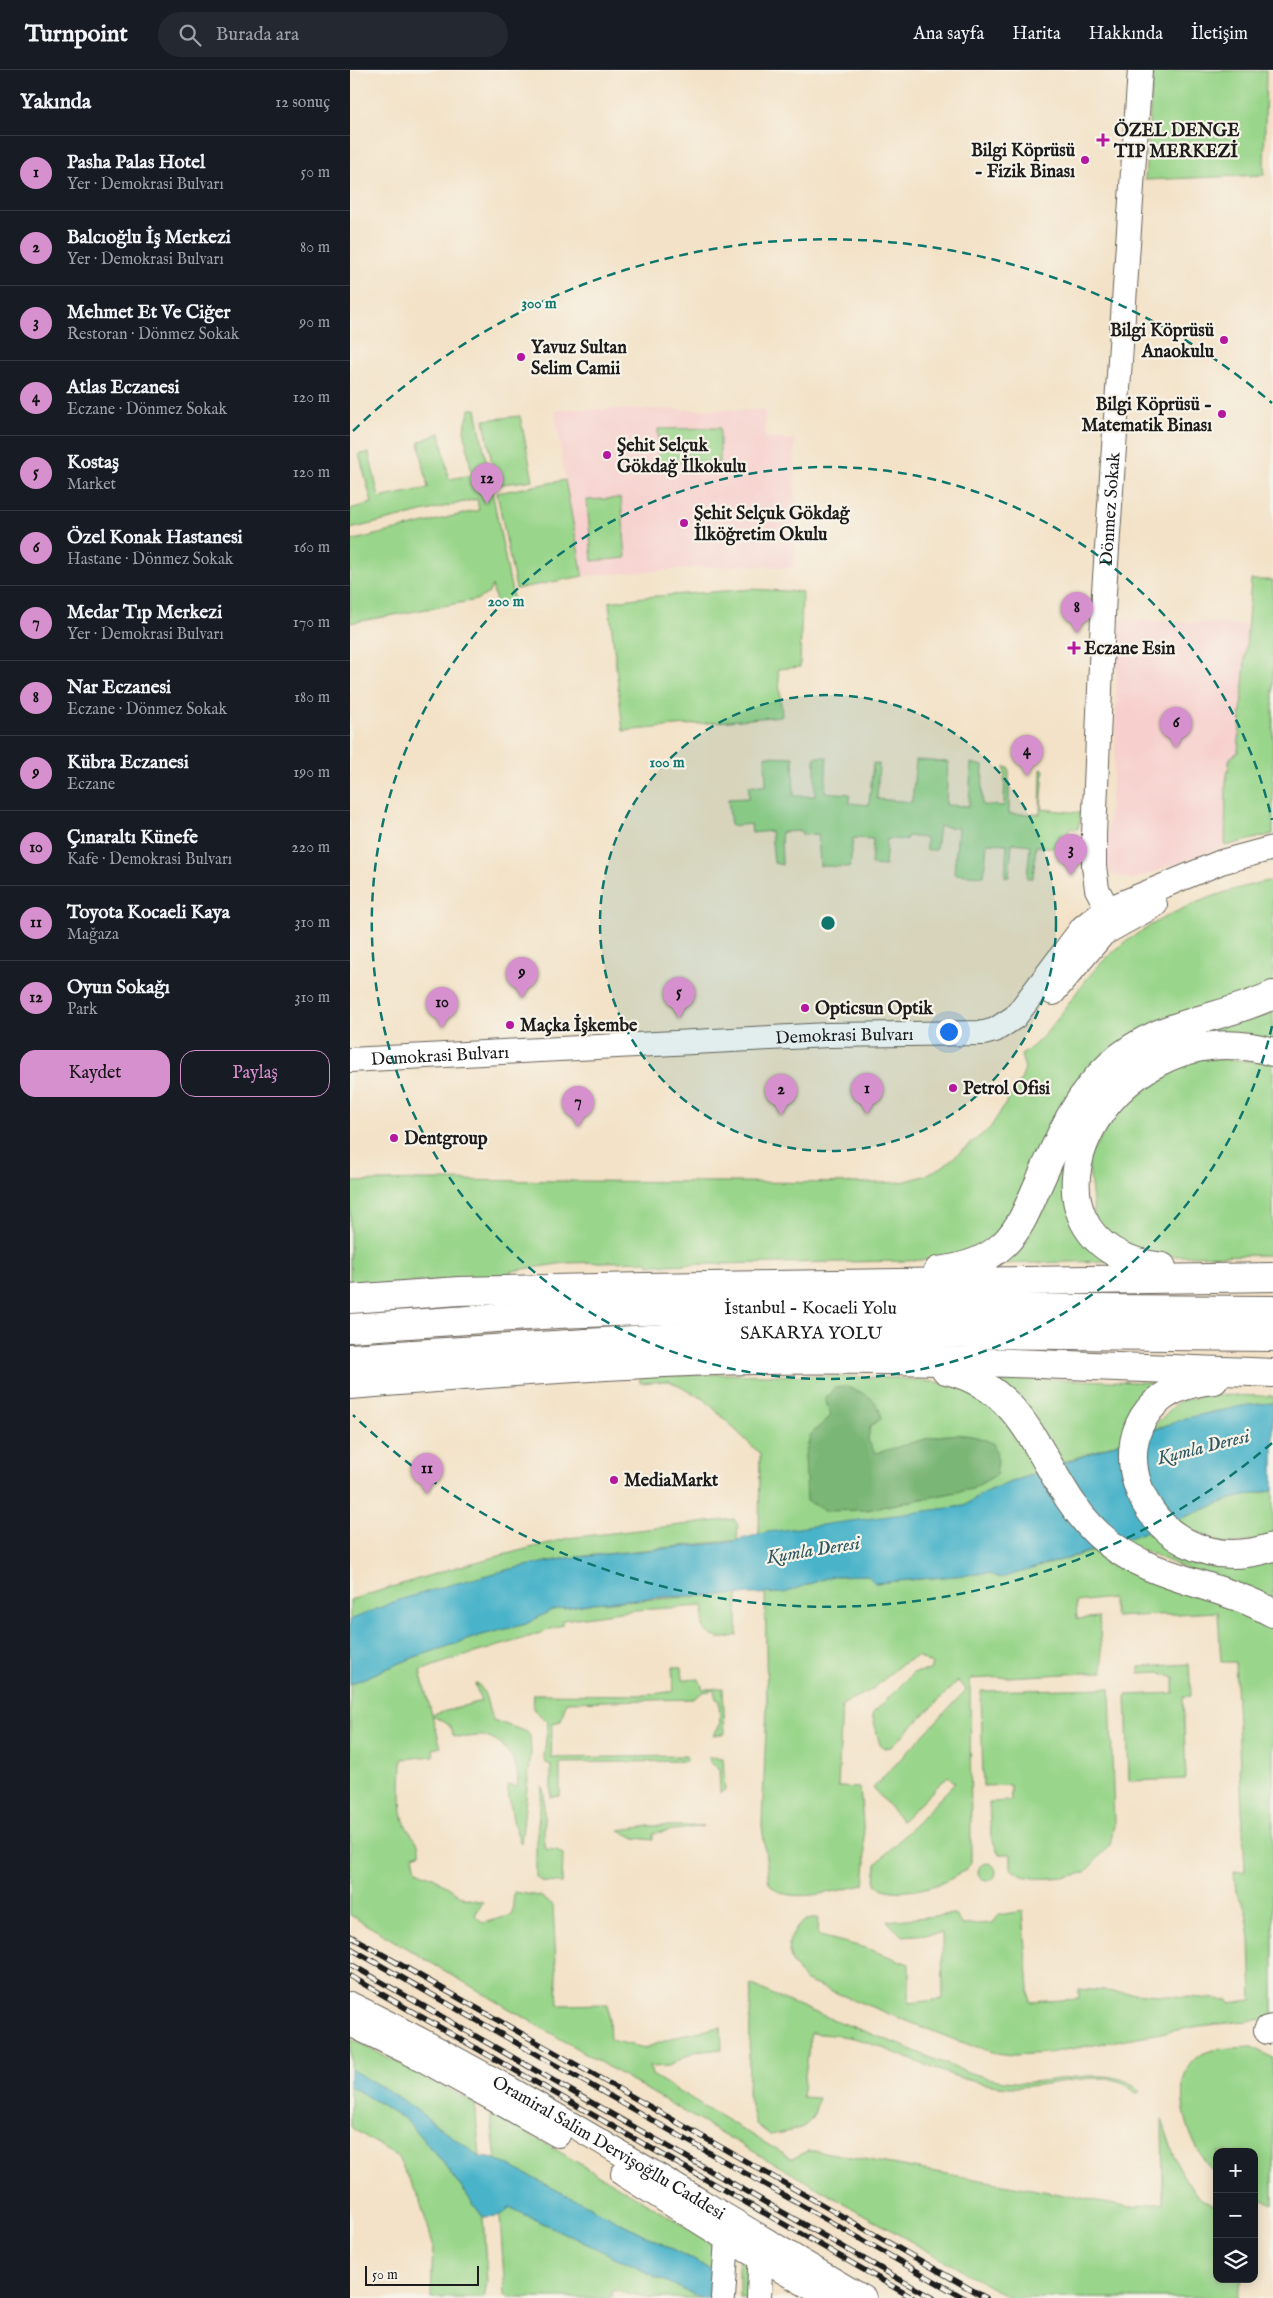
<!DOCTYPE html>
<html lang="tr">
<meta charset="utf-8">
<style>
:root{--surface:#171b24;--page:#242831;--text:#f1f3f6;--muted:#9ea1a6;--line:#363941;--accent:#d690ce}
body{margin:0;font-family:"IM FELL English",serif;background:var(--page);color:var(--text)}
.controls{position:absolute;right:15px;bottom:15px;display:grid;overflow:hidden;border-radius:10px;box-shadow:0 2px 12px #0003}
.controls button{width:45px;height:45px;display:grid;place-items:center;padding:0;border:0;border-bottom:1px solid var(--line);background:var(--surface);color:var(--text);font:25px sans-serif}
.scale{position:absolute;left:15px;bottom:12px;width:114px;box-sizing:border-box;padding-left:5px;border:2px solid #1c1c1c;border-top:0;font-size:14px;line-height:18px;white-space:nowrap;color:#1c1c1c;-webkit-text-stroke:4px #f7f3e8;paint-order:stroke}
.you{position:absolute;left:598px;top:961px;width:18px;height:18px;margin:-12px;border:4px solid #fff;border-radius:50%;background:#1a73e8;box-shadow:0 0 0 8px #1a73e833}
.badge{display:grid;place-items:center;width:32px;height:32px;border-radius:50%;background:var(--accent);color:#111;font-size:16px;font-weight:700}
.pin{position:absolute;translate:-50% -41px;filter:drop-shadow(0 1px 2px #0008)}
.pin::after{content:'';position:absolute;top:26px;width:18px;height:15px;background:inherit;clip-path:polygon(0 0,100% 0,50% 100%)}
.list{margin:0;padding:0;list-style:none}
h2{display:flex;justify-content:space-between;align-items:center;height:65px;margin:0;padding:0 20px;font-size:21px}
h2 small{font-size:16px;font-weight:400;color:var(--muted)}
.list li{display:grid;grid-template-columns:32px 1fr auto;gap:15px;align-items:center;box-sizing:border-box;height:75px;padding:0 20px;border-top:1px solid var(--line)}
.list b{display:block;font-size:19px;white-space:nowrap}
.list p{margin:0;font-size:16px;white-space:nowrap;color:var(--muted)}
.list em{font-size:16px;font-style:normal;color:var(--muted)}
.actions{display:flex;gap:10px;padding:15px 20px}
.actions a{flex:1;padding:11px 0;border:1px solid var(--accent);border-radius:15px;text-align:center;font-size:18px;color:var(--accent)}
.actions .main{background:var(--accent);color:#111}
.icon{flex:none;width:28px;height:28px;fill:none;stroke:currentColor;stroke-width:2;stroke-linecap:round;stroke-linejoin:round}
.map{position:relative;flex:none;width:923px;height:2228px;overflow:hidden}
header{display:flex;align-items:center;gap:30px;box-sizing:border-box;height:70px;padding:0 25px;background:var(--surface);border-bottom:1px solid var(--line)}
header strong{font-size:24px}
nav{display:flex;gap:28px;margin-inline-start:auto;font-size:18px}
.search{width:350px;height:45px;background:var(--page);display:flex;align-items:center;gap:12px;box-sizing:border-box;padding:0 18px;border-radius:28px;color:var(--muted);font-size:19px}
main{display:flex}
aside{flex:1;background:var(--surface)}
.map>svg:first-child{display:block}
.built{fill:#f7d0cd}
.green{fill:#99d58a;stroke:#5a7853}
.forest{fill:#7ab676;stroke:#4b6949}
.water{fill:#4ab3c9;stroke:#336872}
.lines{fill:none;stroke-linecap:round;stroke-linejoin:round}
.secondary-casing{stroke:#676158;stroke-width:26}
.highway-casing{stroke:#676158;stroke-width:30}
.secondary{stroke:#fff;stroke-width:24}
.highway{stroke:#fff;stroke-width:28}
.rail-casing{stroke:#1c1c1c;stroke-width:5.5}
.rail{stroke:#f7f3e8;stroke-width:4;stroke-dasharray:11;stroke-linecap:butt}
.ring{fill:none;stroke:#0f766e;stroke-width:2.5;stroke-dasharray:9 6}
.poi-dot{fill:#b5179e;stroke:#f7f3e8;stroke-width:2}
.labels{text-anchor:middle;stroke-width:4.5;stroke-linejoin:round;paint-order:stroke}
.poi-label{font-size:18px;font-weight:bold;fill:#1c1c1c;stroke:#f7f3e8;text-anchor:start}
.street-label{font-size:18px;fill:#1c1c1c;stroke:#f7f3e8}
.water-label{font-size:19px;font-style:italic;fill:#2e5861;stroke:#f7f3e8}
.centre{fill:#0f766e;stroke:#f7f3e8;stroke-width:2.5}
.ring-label{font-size:15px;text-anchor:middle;font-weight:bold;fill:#0f766e;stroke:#f7f3e8;stroke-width:4.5;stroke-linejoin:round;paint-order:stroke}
</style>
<header>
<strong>Turnpoint</strong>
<div class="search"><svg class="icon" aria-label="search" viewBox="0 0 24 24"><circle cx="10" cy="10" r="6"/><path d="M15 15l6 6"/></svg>Burada ara</div>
<nav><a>Ana sayfa</a><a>Harita</a><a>Hakkında</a><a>İletişim</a></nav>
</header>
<main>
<aside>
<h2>Yakında<small>12 sonuç</small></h2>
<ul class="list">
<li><span class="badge">1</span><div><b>Pasha Palas Hotel</b><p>Yer · Demokrasi Bulvarı</p></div><em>50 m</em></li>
<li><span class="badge">2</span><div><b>Balcıoğlu İş Merkezi</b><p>Yer · Demokrasi Bulvarı</p></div><em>80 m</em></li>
<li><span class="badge">3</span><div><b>Mehmet Et Ve Ciğer</b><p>Restoran · Dönmez Sokak</p></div><em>90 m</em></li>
<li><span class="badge">4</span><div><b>Atlas Eczanesi</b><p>Eczane · Dönmez Sokak</p></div><em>120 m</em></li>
<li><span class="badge">5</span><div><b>Kostaş</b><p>Market</p></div><em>120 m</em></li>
<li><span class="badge">6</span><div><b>Özel Konak Hastanesi</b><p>Hastane · Dönmez Sokak</p></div><em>160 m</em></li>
<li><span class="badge">7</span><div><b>Medar Tıp Merkezi</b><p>Yer · Demokrasi Bulvarı</p></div><em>170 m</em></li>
<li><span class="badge">8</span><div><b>Nar Eczanesi</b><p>Eczane · Dönmez Sokak</p></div><em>180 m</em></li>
<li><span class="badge">9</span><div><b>Kübra Eczanesi</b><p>Eczane</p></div><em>190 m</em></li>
<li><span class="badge">10</span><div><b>Çınaraltı Künefe</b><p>Kafe · Demokrasi Bulvarı</p></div><em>220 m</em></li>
<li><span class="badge">11</span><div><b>Toyota Kocaeli Kaya</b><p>Mağaza</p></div><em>310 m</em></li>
<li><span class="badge">12</span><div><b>Oyun Sokağı</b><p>Park</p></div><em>310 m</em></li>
</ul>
<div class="actions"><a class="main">Kaydet</a><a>Paylaş</a></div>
</aside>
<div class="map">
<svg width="923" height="2228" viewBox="0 0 923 2228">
<rect width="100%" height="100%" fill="#f7f3e8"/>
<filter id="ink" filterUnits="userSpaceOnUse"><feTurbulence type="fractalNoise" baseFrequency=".02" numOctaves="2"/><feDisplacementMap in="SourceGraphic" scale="10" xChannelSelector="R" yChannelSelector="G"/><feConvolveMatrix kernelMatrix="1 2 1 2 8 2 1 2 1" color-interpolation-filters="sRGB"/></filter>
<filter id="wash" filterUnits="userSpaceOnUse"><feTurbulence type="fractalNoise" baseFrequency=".0096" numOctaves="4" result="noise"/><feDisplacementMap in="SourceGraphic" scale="20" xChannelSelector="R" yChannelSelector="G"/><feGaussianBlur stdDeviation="1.12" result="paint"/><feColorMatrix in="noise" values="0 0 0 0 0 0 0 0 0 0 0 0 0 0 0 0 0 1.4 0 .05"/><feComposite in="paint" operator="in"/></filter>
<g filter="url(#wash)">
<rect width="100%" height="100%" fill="#f3e2c7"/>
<!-- built -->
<g class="built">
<polygon points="216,339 415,340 415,368 445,370 445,498 394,495 233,506 215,410 205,341"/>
<polygon points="764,549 897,555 888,682 879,717 875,776 782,810 761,804 754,792 765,685 767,596 761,596"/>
</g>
<!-- green -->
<g class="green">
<polygon points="803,0 916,1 914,105 795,110"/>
<polygon points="120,339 126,339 164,533 147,536 142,515 139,523 126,530 0,553 0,471 129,440 127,429 0,459 0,439 22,433 9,384 19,383 29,428 78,418 69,372 90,363 99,409 122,405 114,359"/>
<polygon points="170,346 183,410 146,415 134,350"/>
<polygon points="370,358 370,392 309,393 308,359"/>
<polygon points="215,410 233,506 166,519 147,423"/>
<polygon points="271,428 276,488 242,491 237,430"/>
<polygon points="901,510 923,510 923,764 875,776 876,711 880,688 888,682"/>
<polygon points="402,519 452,522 450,597 428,599 432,646 273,661 259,532 294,527"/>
<polygon points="415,686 443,687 444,726 465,726 465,687 477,687 475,722 500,724 499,733 519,735 523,693 529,694 527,729 562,732 566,690 598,692 596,735 619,736 621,693 633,696 632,735 654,736 655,697 659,698 659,744 690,744 691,699 694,700 691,739 731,743 728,759 719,758 718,766 709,765 708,778 686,776 683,808 677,808 680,775 662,773 659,807 655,807 657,774 637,773 634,806 604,804 608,758 589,756 586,780 576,780 576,768 557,766 556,770 537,769 535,796 521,795 523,769 503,768 500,797 470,796 468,764 452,765 452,761 431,762 432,795 424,793 421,761 402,763 401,754 381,756 378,729 399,728 399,716 416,716"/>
<path d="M923,810V917L803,957L662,1153L627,1181L586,1189L556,1191L298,1195V1191L215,1193L161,1201V1204L0,1218V1112L67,1110L530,1113L552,1112L574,1106L592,1097L640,1058L672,1008L675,998L671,985C700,967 718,931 740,905C785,853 857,823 923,810Z"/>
<polygon points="923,933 923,973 818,978 718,1095 757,1191 644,1194 720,1061 783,987"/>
<polygon points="846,988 923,992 923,1185 820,1186 772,1177 745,1150 738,1088 781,1020"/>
<polygon points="372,1304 548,1308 611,1315 656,1345 688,1402 635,1422 614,1436 409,1465 410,1384 354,1329 319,1311 290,1313 290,1306"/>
<polygon points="636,1307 820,1313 773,1371 706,1395"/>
<polygon points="857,1325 923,1326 923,1333 861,1342 800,1360 829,1331"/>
<polygon points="923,1420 923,1468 869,1476 824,1451 881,1429"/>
<polygon points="384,1449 388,1455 387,1470 218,1488 160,1499 0,1550 0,1530 107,1497 218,1468"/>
<polygon points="801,1459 923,1487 923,1530 855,1507 770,1470"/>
<path d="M750,1479L923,1552V1948L850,1956L698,1983L663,1985L646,1983L605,1970L456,1911C442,1895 430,1877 447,1858C452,1851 459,1848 468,1848L467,1861L470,1866L516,1878L559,1894V1933L593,1929L592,1863L552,1866L537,1851L604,1844L612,1855L643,1853L648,1845L673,1841L680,1932L729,1929V1919L878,1930L879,1933L902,1930L900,1869L896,1839L886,1822L884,1802L895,1801L885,1592H871L868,1542L765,1547L762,1528L726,1532L727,1549L749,1547L753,1602L620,1609L621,1793C608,1814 543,1832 525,1814L526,1794L605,1713L598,1706L552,1751L523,1718L616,1620L608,1611L541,1677L534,1678L530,1675L522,1644L563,1603L580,1600L582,1594L567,1586L550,1595L523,1619L492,1635L488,1717L510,1718L516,1792L514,1815C491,1819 434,1838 419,1813L412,1755L417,1635L415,1523H434L482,1506L517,1505L525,1513L638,1503L651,1508Z"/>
<path d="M387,1524V1565C373,1570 363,1570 353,1558L354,1536L285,1540L212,1550V1555C165,1574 116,1583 70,1601L82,1645L131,1631L125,1614H128C139,1625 136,1638 143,1650L177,1662L180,1666L181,1682L171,1774L164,1755L157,1715L167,1717C172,1697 155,1669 134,1666C123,1665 113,1670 103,1665C102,1653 92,1651 82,1646L91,1677L83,1679L84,1686L52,1689C52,1707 48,1740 56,1756C61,1767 71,1771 70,1783L63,1785L66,1800L85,1808L114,1828L133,1832L125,1845L133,1853L162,1845L164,1822L190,1826L203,1835L208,1935L258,1934L260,1970L295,1978L331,1965L371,1957L372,1979L343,1982L319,1996L300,1997L302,2005L442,2089L457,2081H468L782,2137L813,2133L812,2049C823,2080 831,2124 867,2136V2209H892L887,2228H660L350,2051L0,1845V1614L65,1587L132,1565L176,1554L202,1540L243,1533Z"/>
<polygon points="839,1594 841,1626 833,1627 836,1709 779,1711 776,1625 824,1623 824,1608 809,1602 789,1603 789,1597"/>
<polygon points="322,1597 332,1597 333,1610 349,1609 353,1619 373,1618 375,1664 363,1665 370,1655 369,1630 366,1629 364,1620 353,1622 343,1629 216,1632 211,1651 202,1653 201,1688 336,1686 336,1691 210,1693 210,1726 201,1727 201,1695 196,1693 194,1687 198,1652 183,1639 184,1624 297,1625 324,1621"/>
<path d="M760,1618L764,1755L760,1775L734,1803C716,1807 673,1815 661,1798V1784H649L641,1767L639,1732L661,1731L660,1715L633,1716L631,1621Z"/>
<polygon points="359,1687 373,1688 375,1720 370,1723 369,1699 360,1692"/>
<polygon points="192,1717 194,1723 194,1775 196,1779 207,1780 213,1784 212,1813 192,1812 186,1807 186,1772"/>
<polygon points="299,1756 354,1756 303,1763 303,1770 285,1768 269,1760"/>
<circle cx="637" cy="1802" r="9"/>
<path d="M401,1914C448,1938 497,1954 545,1973C584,1988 620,2008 663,2012C699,2016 766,1990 790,2022L786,2023C781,2019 777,2014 771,2012C747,2001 691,2018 662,2017C608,2015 560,1986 510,1970C495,1965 477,1965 461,1963L452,2027L468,2028C463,2061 449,2059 420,2065L406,2054L398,2024Z"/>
<polygon points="0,1968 125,2033 130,2087 46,2025 0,1999"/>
<path d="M902,1977L923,1988V2134L904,2127V2082H867V2105L865,2104C858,2096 852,2087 847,2078C834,2054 820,2000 852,1984C866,1977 887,1978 902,1977Z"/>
<polygon points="0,2016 55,2049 91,2090 133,2147 137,2212 134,2228 81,2228 83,2174 69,2128 47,2086 0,2057"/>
<path d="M140,2041L354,2167C364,2176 365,2186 361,2199L146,2089Z"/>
<polygon points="149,2132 351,2228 300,2228 263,2220 262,2228 158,2228 155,2224"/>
<polygon points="389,2190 401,2197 400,2228 389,2228"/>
</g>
<!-- forest -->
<path class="forest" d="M497,1317C514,1323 530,1328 531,1349L520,1356L518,1370L525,1383C567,1374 602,1352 644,1374L648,1391L646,1405L622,1419L517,1440L475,1441L457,1431L455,1385L461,1364L481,1346L475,1329L484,1318Z"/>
<!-- water -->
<g class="water">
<polygon points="923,1333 923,1420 881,1429 761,1475 651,1508 638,1503 525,1513 517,1505 482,1506 434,1523 312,1527 243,1533 202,1540 176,1554 132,1565 65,1587 0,1614 0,1550 46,1531 96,1516 160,1499 218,1488 380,1472 418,1462 614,1436 635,1422 836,1348 897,1335"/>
<path d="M0,1999L46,2025L130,2087L146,2089L361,2199L359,2228H351L159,2137C154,2148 144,2146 133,2147L91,2090L55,2049L0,2016Z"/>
</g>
</g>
<g filter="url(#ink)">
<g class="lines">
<!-- secondary casing -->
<g class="secondary-casing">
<g id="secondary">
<path id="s1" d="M765,853L747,819L744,796V765L754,522L790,0"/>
<polyline points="703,923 753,864 805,835"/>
<path id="s2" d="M0,990L478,965L634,963L645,960L665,947L733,857L753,841L871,792L923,778"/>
<path id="s3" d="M0,1934C177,2021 343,2129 514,2228"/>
<polyline points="0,1954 70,1988 208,2065"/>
<polyline points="273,2104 377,2169 479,2228"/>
<polyline points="373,2228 377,2169 382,2157"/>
<polyline points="409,2228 410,2199 414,2175"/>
</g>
</g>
<!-- highway casing -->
<g class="highway-casing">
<g id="highway">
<path d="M812,1197C639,1176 752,932 923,982"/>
<path d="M588,1201C612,1198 637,1191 654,1174C671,1158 679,1135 688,1115C708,1071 724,1028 760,995C811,949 866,952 923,925"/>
<polyline points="0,1229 109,1221 296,1217 923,1207"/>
<path id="s4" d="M0,1258L207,1244L407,1237L923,1240"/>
<path id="s5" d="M0,1288L411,1262L923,1267"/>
<path d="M596,1300C687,1322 688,1407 748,1464C798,1511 867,1511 923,1543"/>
<path d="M864,1310C721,1322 784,1523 923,1477"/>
<path d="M0,1315C134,1304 268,1293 403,1290C576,1287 750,1297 923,1303"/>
<polyline points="918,1960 923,1959"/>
</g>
</g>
<!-- secondary -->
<use href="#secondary" class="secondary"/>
<!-- highway -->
<use href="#highway" class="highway"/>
<!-- rail casing -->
<g class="rail-casing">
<g id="rail">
<polyline points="0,1866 636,2228"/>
<polyline points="0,1878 614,2228"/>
<polyline points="0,1894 582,2228"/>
<polyline points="0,1906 563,2228"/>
</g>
</g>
<!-- rail -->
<use href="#rail" class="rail"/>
</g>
</g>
<!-- distance rings -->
<circle cx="478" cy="853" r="228" fill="#0f766e" fill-opacity=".12"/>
<g class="ring">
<circle cx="478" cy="853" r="228"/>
<path d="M922 956A456 456 0 1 1 922 750"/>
<path d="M922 1373A684 684 0 0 1 3 1345M3 361A684 684 0 0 1 922 333"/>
</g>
<!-- markers -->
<g class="poi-dot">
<path d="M750.5 62.5h5v5h5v5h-5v5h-5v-5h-5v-5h5z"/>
<circle cx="735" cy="90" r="5"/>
<circle cx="874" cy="270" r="5"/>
<circle cx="171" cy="287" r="5"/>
<circle cx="872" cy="344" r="5"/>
<circle cx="257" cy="385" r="5"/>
<circle cx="334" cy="453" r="5"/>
<path d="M721.5 570.5h5v5h5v5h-5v5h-5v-5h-5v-5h5z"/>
<circle cx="455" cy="938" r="5"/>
<circle cx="160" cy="955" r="5"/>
<circle cx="603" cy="1018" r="5"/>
<circle cx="44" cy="1068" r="5"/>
<circle cx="264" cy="1410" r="5"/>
</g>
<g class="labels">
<!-- poi labels -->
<g class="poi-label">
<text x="764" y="66">ÖZEL DENGE<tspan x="764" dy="21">TIP MERKEZİ</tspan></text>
<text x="725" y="86" text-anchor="end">Bilgi Köprüsü<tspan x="725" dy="21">- Fizik Binası</tspan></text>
<text x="864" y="266" text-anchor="end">Bilgi Köprüsü<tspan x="864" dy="21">Anaokulu</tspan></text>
<text x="181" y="283">Yavuz Sultan<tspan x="181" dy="21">Selim Camii</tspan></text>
<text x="862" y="340" text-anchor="end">Bilgi Köprüsü -<tspan x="862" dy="21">Matematik Binası</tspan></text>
<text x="267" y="381">Şehit Selçuk<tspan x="267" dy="21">Gökdağ İlkokulu</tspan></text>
<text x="344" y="449">Şehit Selçuk Gökdağ<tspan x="344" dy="21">İlköğretim Okulu</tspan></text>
<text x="734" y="584">Eczane Esin</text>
<text x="465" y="944">Opticsun Optik</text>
<text x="170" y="961">Maçka İşkembe</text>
<text x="613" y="1024">Petrol Ofisi</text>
<text x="54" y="1074">Dentgroup</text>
<text x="274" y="1416">MediaMarkt</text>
</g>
<!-- street labels -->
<g class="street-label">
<text dy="6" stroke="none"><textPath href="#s1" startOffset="419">Dönmez Sokak</textPath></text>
<text dy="6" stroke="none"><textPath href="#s2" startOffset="495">Demokrasi Bulvarı</textPath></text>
<text dy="6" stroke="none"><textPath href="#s2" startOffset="90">Demokrasi Bulvarı</textPath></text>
<text dy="6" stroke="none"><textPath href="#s4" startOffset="461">İstanbul - Kocaeli Yolu</textPath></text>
<text dy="6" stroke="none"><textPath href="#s5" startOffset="462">SAKARYA YOLU</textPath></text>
<text dy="6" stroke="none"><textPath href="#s3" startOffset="296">Oramiral Salim Dervişoğllu Caddesi</textPath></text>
</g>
<!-- water labels -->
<g class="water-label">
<text transform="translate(853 1376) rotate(-14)" y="7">Kumla Deresi</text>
<text transform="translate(463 1479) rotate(-9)" y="7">Kumla Deresi</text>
</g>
</g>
<circle cx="478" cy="853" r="8" class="centre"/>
<g class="ring-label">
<text x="189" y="238">300 m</text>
<text x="156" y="536">200 m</text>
<text x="317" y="697">100 m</text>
</g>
</svg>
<div class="controls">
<button>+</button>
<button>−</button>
<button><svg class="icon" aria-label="layers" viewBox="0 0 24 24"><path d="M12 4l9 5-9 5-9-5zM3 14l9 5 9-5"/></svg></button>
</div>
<div class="scale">50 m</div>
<div class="you"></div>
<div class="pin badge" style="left:517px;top:1044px">1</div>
<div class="pin badge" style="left:431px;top:1045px">2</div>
<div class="pin badge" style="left:721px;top:805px">3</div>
<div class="pin badge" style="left:677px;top:706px">4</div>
<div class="pin badge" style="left:329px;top:948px">5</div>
<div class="pin badge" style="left:826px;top:678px">6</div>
<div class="pin badge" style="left:228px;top:1057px">7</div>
<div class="pin badge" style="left:727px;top:563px">8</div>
<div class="pin badge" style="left:172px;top:928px">9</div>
<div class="pin badge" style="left:92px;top:958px">10</div>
<div class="pin badge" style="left:77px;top:1424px">11</div>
<div class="pin badge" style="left:137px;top:434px">12</div>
</div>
</main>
